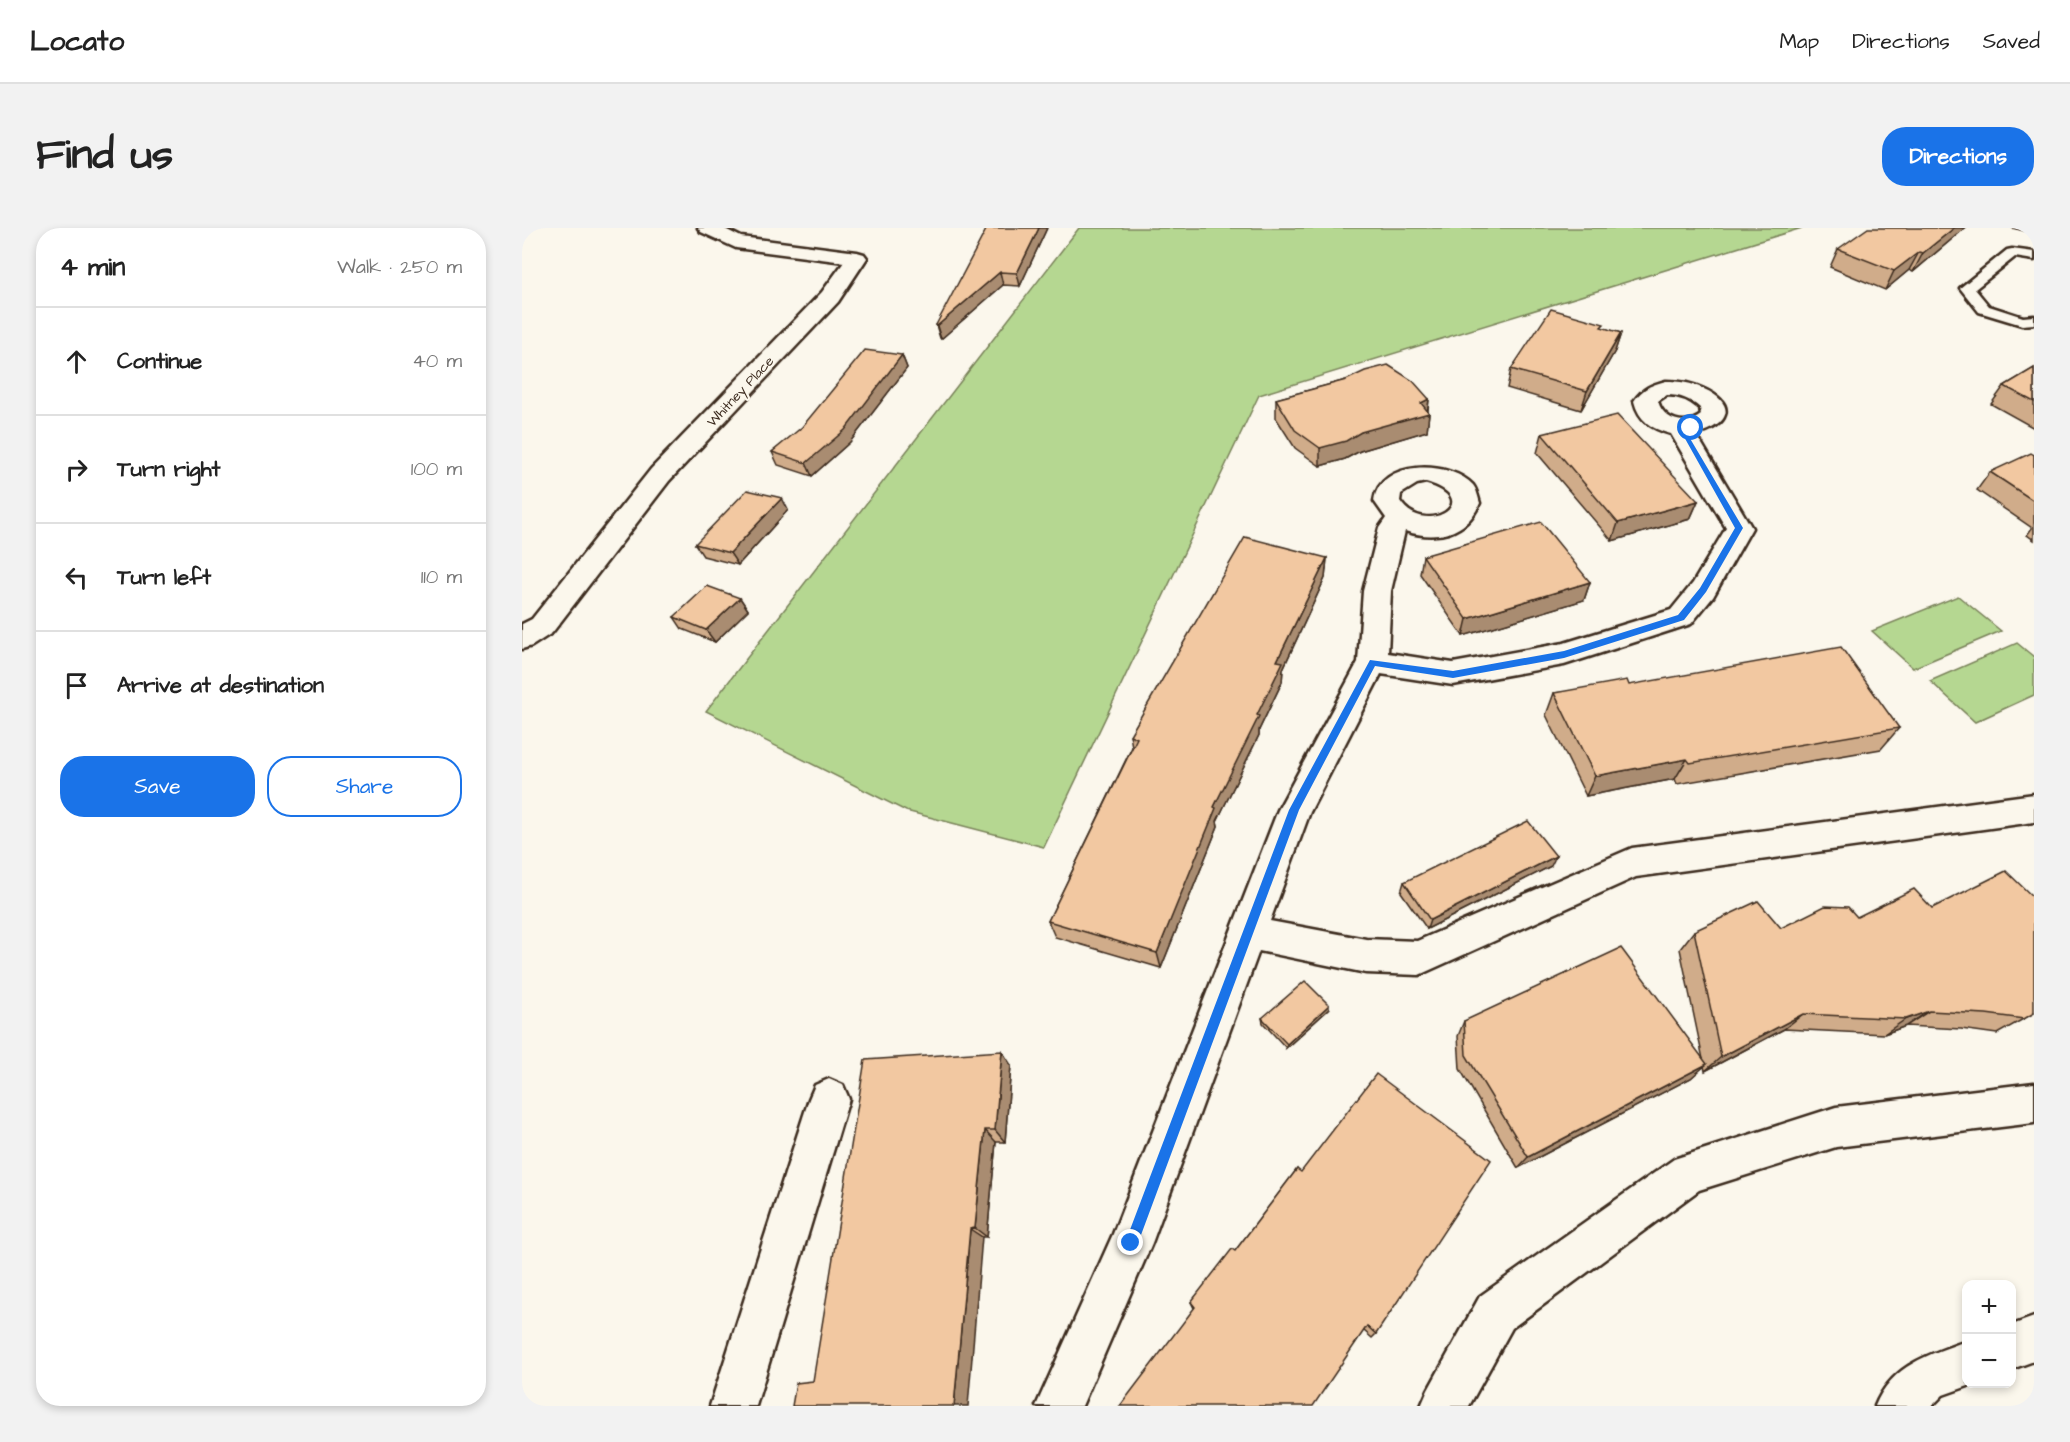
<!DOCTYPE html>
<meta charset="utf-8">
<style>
:root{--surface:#fff;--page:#f2f2f2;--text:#222;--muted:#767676;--line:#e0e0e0;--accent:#1a73e8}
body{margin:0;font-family:"Architects Daughter",sans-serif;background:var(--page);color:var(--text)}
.controls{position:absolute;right:18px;bottom:18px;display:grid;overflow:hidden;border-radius:12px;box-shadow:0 3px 9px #0003}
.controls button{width:54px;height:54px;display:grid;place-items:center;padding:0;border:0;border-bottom:2px solid var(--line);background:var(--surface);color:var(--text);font:30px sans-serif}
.stop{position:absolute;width:18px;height:18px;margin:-14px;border:4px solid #1a73e8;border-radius:50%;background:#fff}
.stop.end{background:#1a73e8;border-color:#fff;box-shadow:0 2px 6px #0008}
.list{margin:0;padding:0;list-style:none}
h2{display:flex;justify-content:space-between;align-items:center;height:78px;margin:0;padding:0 24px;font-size:26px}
h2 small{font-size:20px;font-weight:400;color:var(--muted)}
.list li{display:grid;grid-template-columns:39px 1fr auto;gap:18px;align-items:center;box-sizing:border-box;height:108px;padding:0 24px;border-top:2px solid var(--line)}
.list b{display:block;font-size:22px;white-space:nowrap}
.list em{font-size:20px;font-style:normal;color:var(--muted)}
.actions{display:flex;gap:12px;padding:18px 24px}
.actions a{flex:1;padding:14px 0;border:2px solid var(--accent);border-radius:24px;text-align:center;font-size:21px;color:var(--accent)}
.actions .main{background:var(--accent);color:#fff}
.icon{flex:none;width:33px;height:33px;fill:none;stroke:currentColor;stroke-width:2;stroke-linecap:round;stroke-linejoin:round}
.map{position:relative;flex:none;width:1512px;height:1178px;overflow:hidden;border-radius:24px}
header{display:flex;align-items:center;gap:36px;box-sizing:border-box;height:84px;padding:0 30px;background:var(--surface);border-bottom:2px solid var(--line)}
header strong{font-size:28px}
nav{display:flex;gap:33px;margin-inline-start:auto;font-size:21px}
.intro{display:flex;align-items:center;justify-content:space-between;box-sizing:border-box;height:144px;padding:0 36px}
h1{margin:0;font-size:42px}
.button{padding:15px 27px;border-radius:24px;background:var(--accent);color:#fff;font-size:21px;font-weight:700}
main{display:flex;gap:36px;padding:0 36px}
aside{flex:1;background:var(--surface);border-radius:24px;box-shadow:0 3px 9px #0003}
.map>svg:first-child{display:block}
.green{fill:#b5d791;stroke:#788058;stroke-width:1.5}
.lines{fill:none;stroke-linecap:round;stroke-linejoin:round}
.lane-casing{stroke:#3b2a1e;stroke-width:5}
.street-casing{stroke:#3b2a1e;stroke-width:5}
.secondary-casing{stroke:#3b2a1e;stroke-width:5}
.lane{fill:#fbf7ec;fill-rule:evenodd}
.street{fill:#fbf7ec;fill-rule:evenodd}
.secondary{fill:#fbf7ec;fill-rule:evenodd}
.wall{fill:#d0ac8a;stroke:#3b2a1e;stroke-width:1.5}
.shaded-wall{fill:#a98c71;stroke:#3b2a1e;stroke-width:1.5}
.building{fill:#f2c8a1;stroke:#3b2a1e;stroke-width:1.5}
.route{fill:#1a73e8}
.labels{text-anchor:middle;stroke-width:4.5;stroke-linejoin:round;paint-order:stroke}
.far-street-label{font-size:14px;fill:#3b2a1e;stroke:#fbf7ec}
</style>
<header>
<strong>Locato</strong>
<nav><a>Map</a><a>Directions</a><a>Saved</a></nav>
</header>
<div class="intro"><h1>Find us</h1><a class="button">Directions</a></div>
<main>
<aside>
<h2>4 min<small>Walk · 250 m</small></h2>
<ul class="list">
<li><svg class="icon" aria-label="ahead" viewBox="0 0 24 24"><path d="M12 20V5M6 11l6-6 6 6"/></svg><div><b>Continue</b></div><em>40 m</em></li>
<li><svg class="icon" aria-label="right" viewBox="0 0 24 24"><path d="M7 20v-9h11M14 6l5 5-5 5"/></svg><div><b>Turn right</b></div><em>100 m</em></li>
<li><svg class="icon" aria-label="left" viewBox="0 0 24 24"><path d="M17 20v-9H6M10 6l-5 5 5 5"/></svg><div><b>Turn left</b></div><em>110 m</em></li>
<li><svg class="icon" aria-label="arrive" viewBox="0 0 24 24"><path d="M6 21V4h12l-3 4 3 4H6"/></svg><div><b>Arrive at destination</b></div></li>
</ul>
<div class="actions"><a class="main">Save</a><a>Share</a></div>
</aside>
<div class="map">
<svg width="1512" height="1178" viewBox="0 0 1512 1178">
<rect width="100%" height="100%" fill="#fbf7ec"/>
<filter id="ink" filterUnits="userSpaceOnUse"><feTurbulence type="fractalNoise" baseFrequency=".0167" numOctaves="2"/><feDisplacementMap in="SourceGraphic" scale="12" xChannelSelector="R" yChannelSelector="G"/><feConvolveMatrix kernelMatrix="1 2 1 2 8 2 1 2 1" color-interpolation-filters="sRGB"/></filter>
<g filter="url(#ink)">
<!-- green -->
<g class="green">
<polygon points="557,0 1280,0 737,167 522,619 384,583 184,483"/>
<polygon points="1436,368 1479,403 1391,440 1350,403"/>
<polygon points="1495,415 1512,429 1512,467 1453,494 1408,453"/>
</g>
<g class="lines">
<!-- lane casing -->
<g class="lane-casing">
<polygon id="lane" points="1490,21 1512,24 1512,32 1493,29 1453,61 1467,78 1501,89 1512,88 1512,96 1500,97 1457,84 1438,60 1485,22"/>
</g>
<!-- street casing -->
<g class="street-casing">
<g id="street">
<polygon points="176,0 201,0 219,9 335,24 342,26 345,30 316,74 147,253 30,405 10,418 0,421 0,396 10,391 129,241 300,64 322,34 214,20 179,4"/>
<path d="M1144,153C1157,153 1170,155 1182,161C1217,177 1206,198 1174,206L1230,300L1191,369L1169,396L1042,437L931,457L859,446L788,584L748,693L844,711L895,713L1110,620L1512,566V594L1114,649L897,747L844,745L737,723L630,1015L560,1178H514L591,1006L756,582L836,434L841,363L857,300L864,290L852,273C857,231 928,232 951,257C955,262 956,269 958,275C944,307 914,313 883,303L869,363L866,425L931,435L1042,415L1149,382L1171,355L1204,300L1149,206C1130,201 1117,193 1112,173C1121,160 1129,157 1144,153ZM1145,167C1158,167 1168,171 1178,180L1179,187C1163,199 1141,192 1136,173ZM904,254C966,272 902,311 878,273L879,266L895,256Z"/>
<polygon points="307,851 321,857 327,871 234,1178 188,1178 287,871 293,857"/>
<polygon points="1512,855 1512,895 1314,919 1177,962 990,1100 947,1178 899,1178 906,1162 958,1068 1152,931 1314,879"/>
</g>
</g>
<!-- secondary casing -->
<g class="secondary-casing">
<g id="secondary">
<polygon points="1512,1089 1512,1133 1490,1141 1490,1097"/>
<path d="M1444,1113V1156H1452L1421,1167L1410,1178H1353C1370,1137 1406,1127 1444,1113Z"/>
</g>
</g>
<!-- lane -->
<use href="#lane" class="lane"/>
<!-- street -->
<use href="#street" class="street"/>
<!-- secondary -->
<use href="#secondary" class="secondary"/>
</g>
<!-- wall -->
<g class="wall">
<polygon points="525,0 498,58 481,57 419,111 418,110 414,97"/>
<polygon points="1443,0 1391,44 1387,42 1363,62 1308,39 1316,21"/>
<polygon points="1490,0 1512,0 1512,5"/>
<polygon points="1081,100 1099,105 1093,123 1059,182 985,160 989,141"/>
<polygon points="380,127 385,140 328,214 290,248 256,237 250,224"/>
<polygon points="1512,140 1512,200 1469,176 1482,158"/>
<polygon points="824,152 907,171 906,183 907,185 905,203 838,223 823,231 798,238 773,220 754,190 754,171"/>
<polygon points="1020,206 1176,273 1168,291 1090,313 1015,225"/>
<polygon points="1512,227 1512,312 1505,307 1510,300 1455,262 1468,244"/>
<polygon points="266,282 216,337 181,328 173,316"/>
<polygon points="901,328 1068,354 1062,372 941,408 898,346"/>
<polygon points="805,330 803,350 761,441 760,454 737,502 737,507 695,593 696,598 639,740 533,709 526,693 610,519 608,507"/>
<polygon points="218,370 226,382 193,414 160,401 152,389"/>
<polygon points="1107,457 1377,500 1359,521 1155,556 1153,551 1064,568 1024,487 1032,465"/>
<polygon points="1029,638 905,701 879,664 882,654"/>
<polygon points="1410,680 1512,785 1475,806 1439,801 1384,798 1362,806 1262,801 1183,843 1182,838 1169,850 996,940 938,841 936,808 942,793 1181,831 1158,721 1172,703 1259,700 1335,689"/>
<polygon points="807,781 764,820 741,795 740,790"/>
<polygon points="489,837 483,914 474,914 465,1009 460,1009 291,1153"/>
<polygon points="775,941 854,1106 850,1110 842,1103 672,1080 669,1074 713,1023"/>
</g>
<!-- shaded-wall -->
<g class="shaded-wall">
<polygon points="517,0 525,0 498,58 495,45"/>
<polygon points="1432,0 1443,0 1391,44 1401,25"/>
<polygon points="1397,24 1387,42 1363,62 1372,43"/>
<polygon points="478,44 481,57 419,111 415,98"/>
<polygon points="1099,105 1093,123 1059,182 1065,163"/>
<polygon points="380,127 385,140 328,214 290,248 284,235"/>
<polygon points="907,171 905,186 907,185 905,203 838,223 823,231 798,238 798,220 839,204"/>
<polygon points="260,270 266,282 216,337 208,325"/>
<polygon points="1176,273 1168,291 1090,313 1096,295"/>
<polygon points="805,330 803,350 761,441 760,454 737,502 737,507 695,593 696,598 639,740 635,725 692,579 735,487 755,433"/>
<polygon points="1068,354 1062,372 941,408 945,391"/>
<polygon points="218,370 226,382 193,414 184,402"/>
<polygon points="1165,531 1153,551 1064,568 1073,548"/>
<polygon points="1034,628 1029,638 905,701 908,692"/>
<polygon points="807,777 807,781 764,820 765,816"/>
<polygon points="1407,783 1384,798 1362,806 1384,791"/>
<polygon points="1281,786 1262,801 1183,843 1199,829"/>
<polygon points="480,823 489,837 483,914 473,902"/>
<polygon points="1185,836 1169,850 996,940 1006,929"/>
<polygon points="463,902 474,914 465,1009 453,1000"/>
<polygon points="448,1001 460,1009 446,1178 432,1178"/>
</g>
<!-- building -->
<g class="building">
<polygon points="465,0 517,0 495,45 478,44 415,98 414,97"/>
<polygon points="1346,0 1432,0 1401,25 1397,24 1372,43 1316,21"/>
<polygon points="1029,81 1082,96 1079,99 1099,105 1065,163 989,141"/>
<polygon points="343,122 380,127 323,202 284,235 250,224 280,199"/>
<polygon points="866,137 891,153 907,171 899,175 907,185 839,204 824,213 798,220 773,202 754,171 824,152 843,143"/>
<polygon points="1512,140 1512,174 1482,158"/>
<polygon points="1095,187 1176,273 1096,295 1020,206"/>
<polygon points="1509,225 1512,227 1512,273 1468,244"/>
<polygon points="225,262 260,270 208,325 173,316"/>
<polygon points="1019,294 1068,354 945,391 901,328"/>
<polygon points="723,309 805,330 755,433 761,434 735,487 737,488 692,579 694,580 635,725 526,693 615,510 608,507"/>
<polygon points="185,358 218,370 184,402 152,389"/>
<polygon points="1319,419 1377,500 1168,535 1165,531 1073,548 1032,465 1105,452 1107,457"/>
<polygon points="1006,593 1034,628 908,692 882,654"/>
<polygon points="1484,643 1512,670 1512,785 1502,791 1464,786 1407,783 1384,791 1281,786 1199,829 1172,703 1236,673 1259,700 1303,678 1326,679 1335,689 1392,661 1410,680"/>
<polygon points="1099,720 1185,836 1006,929 944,827 942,793"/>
<polygon points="783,753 807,777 765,816 740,790"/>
<polygon points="480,823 473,902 463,902 453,1000 448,1001 432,1178 270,1178 274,1155 291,1153 343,832"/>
<polygon points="854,846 969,932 854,1106 845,1098 791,1178 598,1178 673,1079 669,1074 710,1021 713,1023 775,941 779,944"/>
</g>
</g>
<!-- route -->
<polygon class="route" points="1156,198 1169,198 1173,200 1163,202 1221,300 1184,364 1162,392 1042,430 931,450 853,438 777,582 616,1015 614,1020 609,1021 605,1020 603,1015 767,582 848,432 931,443 1042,423 1156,387 1178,360 1213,300"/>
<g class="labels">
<!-- far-street labels -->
<g class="far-street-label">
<text transform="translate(218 163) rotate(-47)" y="5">Whitney Place</text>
</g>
</g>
</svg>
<div class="controls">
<button>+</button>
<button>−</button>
</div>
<div class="stop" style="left:1169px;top:200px"></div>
<div class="stop end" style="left:609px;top:1015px"></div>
</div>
</main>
